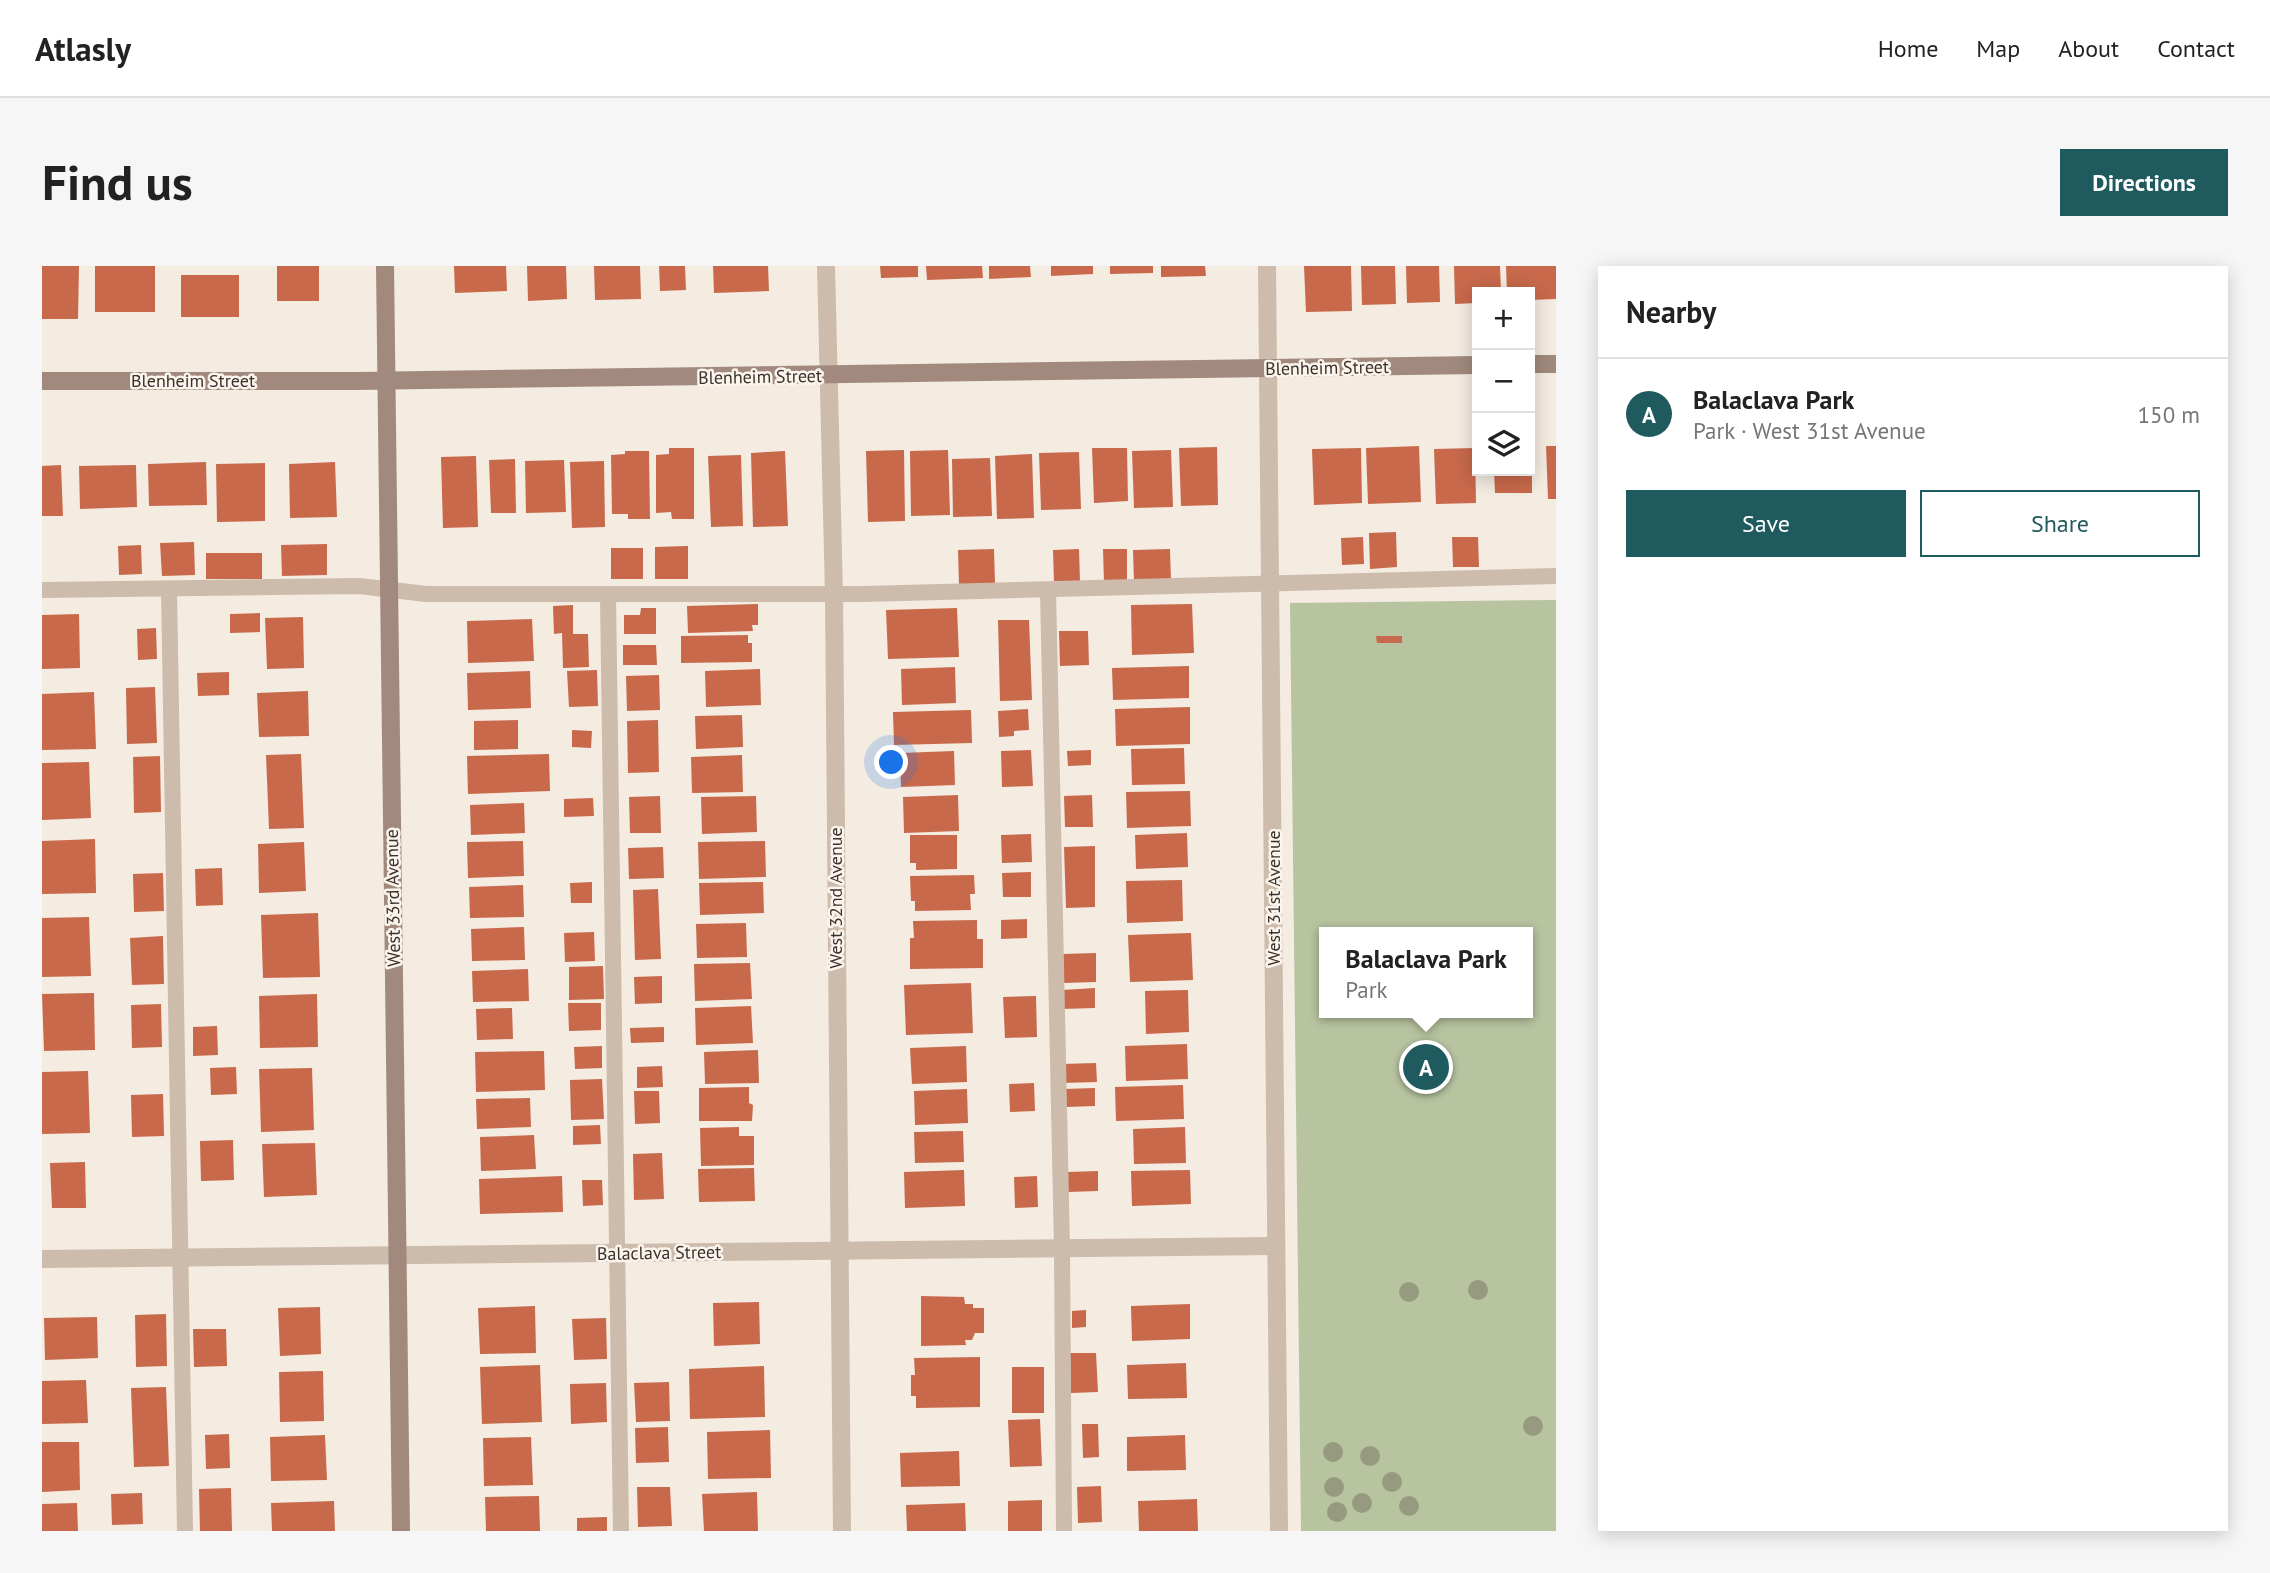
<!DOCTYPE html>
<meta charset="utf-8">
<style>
:root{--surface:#fff;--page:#f6f6f6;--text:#222;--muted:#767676;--line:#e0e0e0;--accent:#1f5a5e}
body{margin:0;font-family:"PT Sans",sans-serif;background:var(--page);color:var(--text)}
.controls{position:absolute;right:21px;top:21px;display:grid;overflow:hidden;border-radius:0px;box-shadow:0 4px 18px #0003}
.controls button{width:63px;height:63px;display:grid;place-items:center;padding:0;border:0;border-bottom:2px solid var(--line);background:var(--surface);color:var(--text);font:35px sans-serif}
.you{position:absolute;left:850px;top:497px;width:24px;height:24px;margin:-18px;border:5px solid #fff;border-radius:50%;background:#1a73e8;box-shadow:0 0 0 10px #1a73e833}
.badge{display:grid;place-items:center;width:46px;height:46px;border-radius:50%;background:var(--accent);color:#fff;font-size:23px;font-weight:700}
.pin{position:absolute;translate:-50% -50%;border:4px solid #fff;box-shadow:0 2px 7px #0006}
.popup{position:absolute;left:1277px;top:661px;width:214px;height:91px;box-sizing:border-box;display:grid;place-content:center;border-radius:0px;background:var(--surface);filter:drop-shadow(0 2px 5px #0005);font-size:23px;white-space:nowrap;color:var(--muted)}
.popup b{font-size:26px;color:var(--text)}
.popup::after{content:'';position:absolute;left:50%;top:100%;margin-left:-14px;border:14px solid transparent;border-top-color:var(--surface)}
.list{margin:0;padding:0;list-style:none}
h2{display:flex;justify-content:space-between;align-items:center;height:91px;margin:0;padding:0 28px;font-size:30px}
h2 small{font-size:23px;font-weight:400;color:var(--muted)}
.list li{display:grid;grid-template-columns:46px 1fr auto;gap:21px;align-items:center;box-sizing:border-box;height:112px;padding:0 28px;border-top:2px solid var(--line)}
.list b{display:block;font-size:26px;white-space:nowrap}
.list p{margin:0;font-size:23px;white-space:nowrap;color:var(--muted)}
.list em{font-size:23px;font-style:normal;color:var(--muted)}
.actions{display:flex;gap:14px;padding:21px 28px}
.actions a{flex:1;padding:16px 0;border:2px solid var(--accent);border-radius:0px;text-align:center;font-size:24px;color:var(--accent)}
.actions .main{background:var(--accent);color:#fff}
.icon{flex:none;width:38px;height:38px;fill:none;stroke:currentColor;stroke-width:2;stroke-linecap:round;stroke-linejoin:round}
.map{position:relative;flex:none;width:1514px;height:1265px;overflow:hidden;border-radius:0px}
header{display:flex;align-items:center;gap:42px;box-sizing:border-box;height:98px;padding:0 35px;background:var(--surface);border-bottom:2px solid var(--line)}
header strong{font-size:33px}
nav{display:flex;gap:38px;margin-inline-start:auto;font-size:24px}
.intro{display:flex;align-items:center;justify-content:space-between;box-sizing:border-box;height:168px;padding:0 42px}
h1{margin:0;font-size:49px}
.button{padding:18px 32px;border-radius:0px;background:var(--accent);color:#fff;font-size:24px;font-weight:700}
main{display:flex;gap:42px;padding:0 42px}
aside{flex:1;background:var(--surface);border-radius:0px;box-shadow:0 4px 18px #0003}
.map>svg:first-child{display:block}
.green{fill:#b8c4a0;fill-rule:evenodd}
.building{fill:#c8694b}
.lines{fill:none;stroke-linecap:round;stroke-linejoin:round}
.lane{stroke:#cdbbac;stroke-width:16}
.street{stroke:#cdbbac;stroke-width:18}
.secondary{stroke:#a18a7d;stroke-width:18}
.tree{fill:#969b7f}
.labels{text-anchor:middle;stroke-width:5;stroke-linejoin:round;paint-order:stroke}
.street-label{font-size:18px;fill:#3b302b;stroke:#fbf5ee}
</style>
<header>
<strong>Atlasly</strong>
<nav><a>Home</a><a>Map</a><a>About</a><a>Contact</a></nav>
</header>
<div class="intro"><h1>Find us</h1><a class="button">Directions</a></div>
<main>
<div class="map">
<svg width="1514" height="1265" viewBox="0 0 1514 1265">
<rect width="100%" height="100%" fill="#f4ebe1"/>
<!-- green -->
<path class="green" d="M1514,334V1265H1259L1248,337ZM1282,666H1486V747H1282Z"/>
<!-- building -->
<g class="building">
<polygon points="0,0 37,0 36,53 0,53"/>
<rect x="53" y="0" width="60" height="46"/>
<rect x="235" y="0" width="42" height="35"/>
<polygon points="412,0 464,0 465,25 413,27"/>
<polygon points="485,0 524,0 525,33 486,35"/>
<polygon points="552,0 598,0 599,33 553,34"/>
<polygon points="617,0 643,0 644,24 618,25"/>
<polygon points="671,0 726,0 727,25 672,27"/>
<polygon points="838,0 876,0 876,11 839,12"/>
<polygon points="884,0 940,0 941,12 885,14"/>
<polygon points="947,0 988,0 989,11 947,13"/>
<polygon points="1009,0 1051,0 1051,8 1009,10"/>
<polygon points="1068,0 1111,0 1111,7 1068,8"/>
<polygon points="1119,0 1163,0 1164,10 1119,11"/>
<polygon points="1262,0 1309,0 1310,45 1264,46"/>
<polygon points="1319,0 1353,0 1354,38 1320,39"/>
<polygon points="1364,0 1397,0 1398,36 1365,37"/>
<polygon points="1412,0 1458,0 1459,26 1435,26 1435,37 1413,38"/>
<polygon points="1464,0 1514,0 1514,33 1488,34 1488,26 1465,26"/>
<rect x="139" y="9" width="58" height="42"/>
<polygon points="1377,180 1379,236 1326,238 1324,182"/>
<polygon points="1504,180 1514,180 1514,233 1506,233"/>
<polygon points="1175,181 1176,239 1139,240 1137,182"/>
<polygon points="627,182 652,182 652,253 630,253 629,246 614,247 614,189 627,188"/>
<polygon points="1050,182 1085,182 1086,235 1052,237"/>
<polygon points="1319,182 1320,237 1272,239 1270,183"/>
<polygon points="1433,182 1434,237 1394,238 1392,183"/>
<polygon points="862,184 863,255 826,256 824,185"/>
<polygon points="906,184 908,249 869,250 868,185"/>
<polygon points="1129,184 1131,241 1092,242 1090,185"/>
<polygon points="583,185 607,185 608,253 586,253 586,248 570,248 569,189 583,188"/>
<polygon points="743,185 746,260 711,261 709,187"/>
<polygon points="1037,186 1039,243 999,244 997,187"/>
<polygon points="990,188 992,252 955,253 953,190"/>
<polygon points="699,189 701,260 669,261 666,190"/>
<polygon points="434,190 436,261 401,262 399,191"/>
<polygon points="948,192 950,250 911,251 910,193"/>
<polygon points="473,193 474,247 449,247 447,194"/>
<polygon points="522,194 524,246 484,247 483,195"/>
<polygon points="562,195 563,261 530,262 528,196"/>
<polygon points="164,196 165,239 107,240 106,198"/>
<polygon points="293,196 295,251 248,252 247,198"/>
<polygon points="223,197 223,255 175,256 174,198"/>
<polygon points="19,199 21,250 0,250 0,200"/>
<polygon points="94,199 95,241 38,243 37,200"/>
<polygon points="1452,205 1490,205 1490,227 1453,227"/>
<polygon points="1354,266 1355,301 1328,303 1327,267"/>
<polygon points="1321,271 1322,298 1300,299 1299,272"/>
<polygon points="1410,271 1436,271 1437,301 1411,301"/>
<polygon points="152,276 153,309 120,310 118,277"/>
<polygon points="285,278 285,309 240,310 239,279"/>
<polygon points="99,279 100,308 77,309 76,280"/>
<polygon points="646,280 646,313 613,313 613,281"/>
<rect x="569" y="282" width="32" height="31"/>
<polygon points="952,283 953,317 917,319 916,284"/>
<polygon points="1037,283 1038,316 1012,317 1011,284"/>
<polygon points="1061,283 1085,283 1085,317 1062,317"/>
<polygon points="1128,283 1129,316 1092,317 1091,284"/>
<rect x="164" y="287" width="56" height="26"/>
<polygon points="716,338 716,359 710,359 711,365 646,367 645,340"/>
<polygon points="1150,338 1152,387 1090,389 1089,339"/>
<polygon points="531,339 531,368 546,368 547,401 521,402 520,367 512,368 511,340"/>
<polygon points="599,342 614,342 614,368 582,368 582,349 598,349"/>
<polygon points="915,342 917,391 846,393 844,344"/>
<polygon points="218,347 218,366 188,367 188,348"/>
<polygon points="37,348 38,402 0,403 0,349"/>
<polygon points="261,351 262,402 225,403 223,352"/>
<polygon points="490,353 492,395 426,397 425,355"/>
<polygon points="956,354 987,354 990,434 958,435"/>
<polygon points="114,362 115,393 96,394 95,363"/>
<polygon points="1017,365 1046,365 1047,399 1018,400"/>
<polygon points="706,369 706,377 710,377 710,396 639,397 639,370"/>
<polygon points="1334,370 1360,370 1360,377 1335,377"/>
<polygon points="581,379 614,379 615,399 581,399"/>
<polygon points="1147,400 1147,432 1071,434 1070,402"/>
<polygon points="913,401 914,437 860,439 859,403"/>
<polygon points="718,403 719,439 664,441 663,405"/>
<polygon points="555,404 556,440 527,441 525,405"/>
<polygon points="488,405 489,442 426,444 425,407"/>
<polygon points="187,406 187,429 156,430 155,407"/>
<polygon points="617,409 618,444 585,445 584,410"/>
<polygon points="113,421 115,477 85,478 84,422"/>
<polygon points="266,425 267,470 217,471 215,427"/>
<polygon points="52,426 54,483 0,484 0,428"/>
<polygon points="1148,441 1148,478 1074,480 1073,443"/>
<polygon points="986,443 987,464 972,465 972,470 957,471 956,445"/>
<polygon points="929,444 930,477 852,479 851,446"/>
<polygon points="700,449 701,481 654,483 653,450"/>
<polygon points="476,454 476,483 432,484 432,455"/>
<polygon points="616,454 617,506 586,507 585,455"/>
<polygon points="530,464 550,465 549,482 530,481"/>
<polygon points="1142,482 1143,518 1090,519 1089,483"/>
<polygon points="989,484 991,520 960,521 959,485"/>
<polygon points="1049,484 1049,499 1026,500 1025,485"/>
<polygon points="912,485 913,519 859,521 858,487"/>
<polygon points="259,488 262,562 227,563 224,489"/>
<polygon points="507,488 508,525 426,528 425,490"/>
<polygon points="700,489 701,526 650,527 649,491"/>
<polygon points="118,490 119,546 92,547 91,491"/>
<polygon points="47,496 49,552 0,554 0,497"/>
<polygon points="1148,525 1149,560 1085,562 1084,526"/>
<polygon points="916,529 917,565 862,567 861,531"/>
<polygon points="1050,529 1051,561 1023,561 1022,530"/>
<polygon points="618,530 619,567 588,567 587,531"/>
<polygon points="714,530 715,566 660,568 659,531"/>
<polygon points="551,532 552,550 522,551 522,533"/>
<polygon points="482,537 483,567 429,569 428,539"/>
<polygon points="1145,567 1146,601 1094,603 1093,569"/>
<polygon points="989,568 990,596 960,597 959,569"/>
<polygon points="868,569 915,569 915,603 874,604 874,597 868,597"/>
<polygon points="53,573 54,627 0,628 0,575"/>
<polygon points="481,575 482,610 426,612 425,576"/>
<polygon points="723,575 724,611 657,613 656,576"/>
<polygon points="262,576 264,625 217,627 216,578"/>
<polygon points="1053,580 1053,641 1024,642 1022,581"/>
<polygon points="621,581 622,612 587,613 586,582"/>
<polygon points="180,602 181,639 154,640 153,603"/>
<polygon points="989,606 989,631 961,631 960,607"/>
<polygon points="121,607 122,645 92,646 91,608"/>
<polygon points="932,609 933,628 928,628 929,644 873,645 873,635 869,635 868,610"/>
<polygon points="1140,614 1141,655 1085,657 1084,615"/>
<polygon points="550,616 550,637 529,637 528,617"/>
<polygon points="721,616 722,647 658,649 657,617"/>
<polygon points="481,619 482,651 428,652 427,621"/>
<polygon points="616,623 619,693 593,694 591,624"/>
<polygon points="276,647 278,711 221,712 219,649"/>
<polygon points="47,651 49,710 0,711 0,652"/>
<polygon points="985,653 985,672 959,673 959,654"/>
<polygon points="935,654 935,673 941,673 941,702 868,703 868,672 872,672 871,655"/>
<polygon points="704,657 705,691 655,692 654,658"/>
<polygon points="482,661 483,694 430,695 429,663"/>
<polygon points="552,666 553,695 523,696 522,667"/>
<polygon points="1149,667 1151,714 1088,716 1086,669"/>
<polygon points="121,670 122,718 90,719 88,672"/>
<polygon points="1054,687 1054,716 1022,717 1021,688"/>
<polygon points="708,697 710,733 653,735 652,698"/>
<polygon points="561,700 562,733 527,734 527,701"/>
<polygon points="486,703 487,735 431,736 430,705"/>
<polygon points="620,710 620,737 593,738 592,711"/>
<polygon points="929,717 931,767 864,769 862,719"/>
<polygon points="1053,722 1053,742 1020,743 1020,724"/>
<polygon points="1146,724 1147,766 1104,768 1103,725"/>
<polygon points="52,727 53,784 2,785 0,728"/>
<polygon points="275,728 276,781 218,782 217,730"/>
<polygon points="994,730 995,771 963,772 961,731"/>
<polygon points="526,737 559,737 559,764 527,765"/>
<polygon points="119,738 120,781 90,782 89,739"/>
<polygon points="709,740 711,777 654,779 653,742"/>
<polygon points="470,742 471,773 435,774 434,743"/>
<polygon points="175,760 176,789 151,790 151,761"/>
<polygon points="622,761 622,776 589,777 588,762"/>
<polygon points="1145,778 1146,813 1084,815 1083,780"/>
<polygon points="560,780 560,802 533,803 532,781"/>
<polygon points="924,780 925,816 870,818 868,782"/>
<polygon points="716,784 717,817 663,818 662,786"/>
<polygon points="502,785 503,824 434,826 433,786"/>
<polygon points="1054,797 1055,816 1020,817 1020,798"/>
<polygon points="620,800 621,821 595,822 595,801"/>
<polygon points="194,801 195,828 169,829 168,802"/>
<polygon points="270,802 272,864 219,866 217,803"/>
<polygon points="46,805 48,867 0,868 0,806"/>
<polygon points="560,813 562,853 529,854 528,814"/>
<polygon points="992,817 993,845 968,846 967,818"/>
<polygon points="1141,819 1142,853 1074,855 1073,821"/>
<polygon points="707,821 707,837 711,839 710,855 657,855 657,822"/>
<polygon points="1053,822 1053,840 1023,841 1022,823"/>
<polygon points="925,823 926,857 873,859 872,825"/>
<polygon points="592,825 617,825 618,857 593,858"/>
<polygon points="121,828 122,870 90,871 89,829"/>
<polygon points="488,832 489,861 435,863 434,833"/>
<polygon points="558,859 559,878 531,879 531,860"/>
<polygon points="697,861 697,870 712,870 712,899 659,900 658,862"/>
<polygon points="1143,861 1144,897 1092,898 1091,863"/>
<polygon points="921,865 922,896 873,897 872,866"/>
<polygon points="492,869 494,903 439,905 438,871"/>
<polygon points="191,874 192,914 159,915 158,875"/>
<polygon points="273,877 275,929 222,931 220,878"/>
<polygon points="620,887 622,933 592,934 591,888"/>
<polygon points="43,896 44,942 10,942 8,897"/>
<polygon points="712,902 713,935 657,936 656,903"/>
<polygon points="922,904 923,940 863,942 862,906"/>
<polygon points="1148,904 1149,938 1090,940 1089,905"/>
<polygon points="1056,905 1056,925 1026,926 1025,906"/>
<polygon points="520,910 521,946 438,948 437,913"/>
<polygon points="995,910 996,941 973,942 972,911"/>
<polygon points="540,914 560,914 561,939 541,940"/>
<polygon points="879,1030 922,1031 923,1038 931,1038 931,1042 942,1042 942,1067 933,1067 930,1074 923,1074 924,1079 879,1080"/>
<polygon points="717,1036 718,1078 672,1080 671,1037"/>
<polygon points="1148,1038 1148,1073 1090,1075 1089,1040"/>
<polygon points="493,1040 494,1087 438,1088 436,1042"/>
<polygon points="278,1041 279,1088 238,1090 236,1042"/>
<polygon points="1044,1044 1044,1061 1030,1062 1030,1045"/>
<polygon points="124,1048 125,1100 94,1101 93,1049"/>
<polygon points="55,1051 56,1092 3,1094 2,1052"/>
<polygon points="564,1052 565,1093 532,1094 530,1053"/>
<polygon points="151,1063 184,1063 185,1100 152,1101"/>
<polygon points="1028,1087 1054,1087 1056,1126 1029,1127"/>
<polygon points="938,1091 938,1141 874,1142 874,1130 869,1130 869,1109 873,1109 872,1092"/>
<polygon points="1144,1097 1145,1132 1086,1133 1085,1099"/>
<polygon points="498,1099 500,1156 440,1158 438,1101"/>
<polygon points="722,1100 723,1151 648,1153 647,1103"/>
<rect x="970" y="1101" width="32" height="46"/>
<polygon points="281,1105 282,1155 238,1156 237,1106"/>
<polygon points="44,1114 46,1157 0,1158 0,1115"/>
<polygon points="627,1116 628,1155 594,1156 592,1117"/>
<polygon points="564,1117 565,1156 529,1158 528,1118"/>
<polygon points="124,1121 127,1200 92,1201 89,1122"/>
<polygon points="998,1153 1000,1200 968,1201 966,1154"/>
<polygon points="1040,1158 1056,1158 1057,1191 1041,1192"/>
<polygon points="626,1161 627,1196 594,1197 593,1162"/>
<polygon points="728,1164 729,1212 666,1213 665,1166"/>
<polygon points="187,1168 188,1202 164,1203 163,1169"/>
<polygon points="283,1169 285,1214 229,1215 228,1171"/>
<polygon points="1143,1169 1144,1204 1085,1205 1085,1171"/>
<polygon points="489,1171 491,1219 442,1220 441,1172"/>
<polygon points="0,1176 37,1176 38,1224 0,1226"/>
<polygon points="917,1185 918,1220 859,1221 858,1187"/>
<polygon points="1059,1220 1060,1256 1036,1257 1035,1221"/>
<polygon points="595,1221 628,1221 630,1260 596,1261"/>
<polygon points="189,1222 190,1265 158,1265 157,1223"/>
<polygon points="715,1226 716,1265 662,1265 660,1228"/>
<polygon points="100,1227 101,1258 70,1259 69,1228"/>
<polygon points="497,1230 498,1265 444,1265 443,1231"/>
<polygon points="1155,1233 1156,1265 1097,1265 1096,1235"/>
<polygon points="1000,1234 1000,1265 966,1265 966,1235"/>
<polygon points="292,1235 293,1265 230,1265 229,1237"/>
<polygon points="35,1237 36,1265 0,1265 0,1238"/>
<polygon points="923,1237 924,1265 865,1265 864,1239"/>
<polygon points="565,1251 565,1265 535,1265 535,1252"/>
</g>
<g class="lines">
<!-- lane -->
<g class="lane">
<polyline points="127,323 143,1265"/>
<polyline points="0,324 317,320 384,328 822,328 1514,310"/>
<polyline points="1006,324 1020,982 1022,1265"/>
<polyline points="566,329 579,1265"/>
</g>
<!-- street -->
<g class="street">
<polyline points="784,0 792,328 800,1265"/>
<polyline points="1225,0 1237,1265"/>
<polyline points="0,993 1234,980"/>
</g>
<!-- secondary -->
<g class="secondary">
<polyline points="343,0 359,1265"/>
<polyline points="1488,98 1514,98"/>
<polyline points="0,115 315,115 1435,99"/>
</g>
</g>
<!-- trees -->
<g class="tree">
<circle cx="1436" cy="1024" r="10"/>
<circle cx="1367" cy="1026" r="10"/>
<circle cx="1491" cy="1160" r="10"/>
<circle cx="1291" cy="1186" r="10"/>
<circle cx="1328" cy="1190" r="10"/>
<circle cx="1350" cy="1216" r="10"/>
<circle cx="1292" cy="1221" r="10"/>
<circle cx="1320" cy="1237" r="10"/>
<circle cx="1367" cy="1240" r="10"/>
<circle cx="1295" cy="1246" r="10"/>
</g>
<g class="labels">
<!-- street labels -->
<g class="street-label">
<text transform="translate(1285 102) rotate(-1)" y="6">Blenheim Street</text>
<text transform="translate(718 111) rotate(-1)" y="6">Blenheim Street</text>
<text x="151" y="121">Blenheim Street</text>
<text transform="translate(351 632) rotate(-91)" y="6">West 33rd Avenue</text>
<text transform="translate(794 632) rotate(-90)" y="6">West 32nd Avenue</text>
<text transform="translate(1232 632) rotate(-90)" y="6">West 31st Avenue</text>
<text transform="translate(617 987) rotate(-1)" y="6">Balaclava Street</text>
</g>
</g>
</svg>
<div class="controls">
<button>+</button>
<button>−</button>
<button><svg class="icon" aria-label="layers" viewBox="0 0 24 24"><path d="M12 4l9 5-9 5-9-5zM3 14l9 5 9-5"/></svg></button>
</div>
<div class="you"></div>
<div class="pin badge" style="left:1384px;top:801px">A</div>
<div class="popup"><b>Balaclava Park</b>Park</div>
</div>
<aside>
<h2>Nearby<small></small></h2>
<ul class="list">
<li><span class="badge">A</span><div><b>Balaclava Park</b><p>Park · West 31st Avenue</p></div><em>150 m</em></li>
</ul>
<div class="actions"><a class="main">Save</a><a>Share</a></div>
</aside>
</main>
